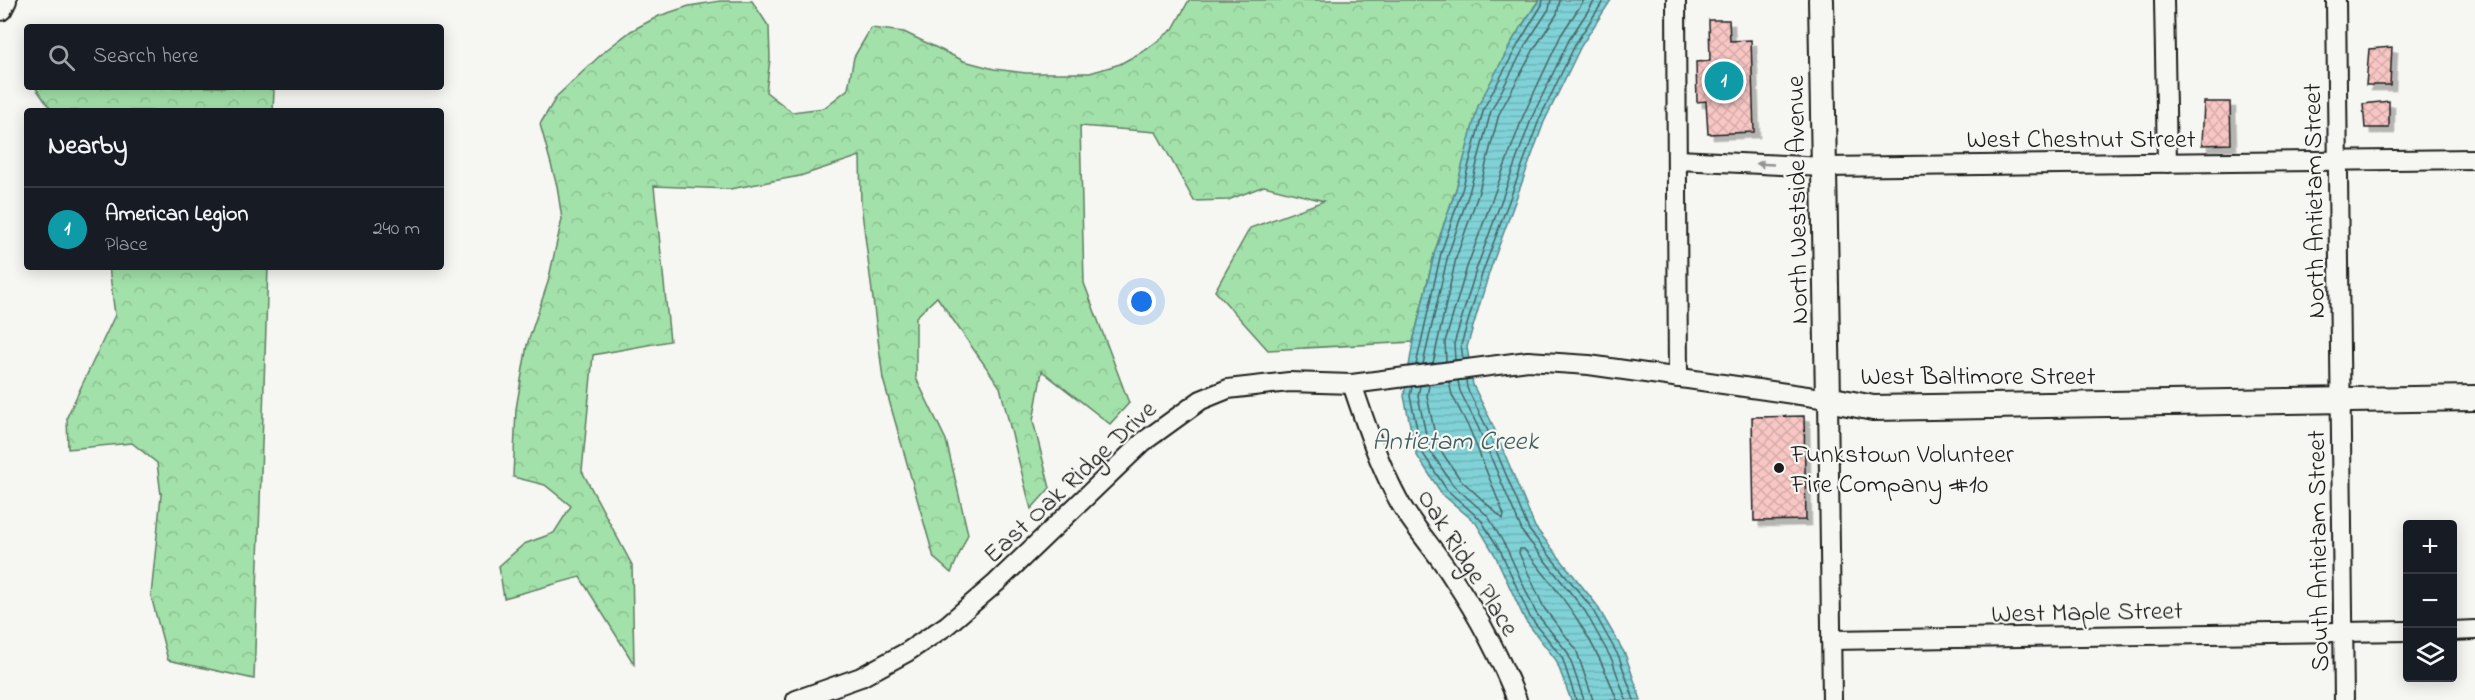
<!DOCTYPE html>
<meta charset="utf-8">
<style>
:root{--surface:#171b24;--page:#242831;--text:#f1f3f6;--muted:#9ea1a6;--line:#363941;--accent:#1a73e8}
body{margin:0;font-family:"Indie Flower",sans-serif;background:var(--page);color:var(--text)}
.controls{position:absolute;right:18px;bottom:18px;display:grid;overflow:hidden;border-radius:6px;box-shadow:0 3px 15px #0003}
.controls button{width:54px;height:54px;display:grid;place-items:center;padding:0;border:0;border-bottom:2px solid var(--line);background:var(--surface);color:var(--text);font:30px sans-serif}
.you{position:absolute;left:1142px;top:302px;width:21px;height:21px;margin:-15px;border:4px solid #fff;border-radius:50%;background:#1a73e8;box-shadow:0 0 0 9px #1a73e833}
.badge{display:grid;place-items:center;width:39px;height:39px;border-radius:50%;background:var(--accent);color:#fff;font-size:20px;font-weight:700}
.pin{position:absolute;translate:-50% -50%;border:3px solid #fff;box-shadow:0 2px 6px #0006}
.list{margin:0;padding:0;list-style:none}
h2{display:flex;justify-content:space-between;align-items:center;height:78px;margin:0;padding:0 24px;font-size:26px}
h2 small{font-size:20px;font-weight:400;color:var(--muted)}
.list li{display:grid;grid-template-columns:39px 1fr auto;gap:18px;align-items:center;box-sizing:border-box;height:84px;padding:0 24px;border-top:2px solid var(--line)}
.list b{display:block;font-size:22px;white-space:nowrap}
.list p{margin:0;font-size:20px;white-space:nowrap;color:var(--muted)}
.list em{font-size:20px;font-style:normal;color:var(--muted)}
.icon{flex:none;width:33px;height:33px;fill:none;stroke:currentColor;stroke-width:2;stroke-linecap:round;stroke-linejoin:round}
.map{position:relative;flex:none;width:2475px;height:700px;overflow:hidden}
.search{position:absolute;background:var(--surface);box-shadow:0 3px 15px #0003;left:24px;top:24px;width:420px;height:66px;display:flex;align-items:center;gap:15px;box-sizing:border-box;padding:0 21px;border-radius:6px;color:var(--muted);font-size:22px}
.panel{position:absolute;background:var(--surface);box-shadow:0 3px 15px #0003;left:24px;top:108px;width:420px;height:162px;border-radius:6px}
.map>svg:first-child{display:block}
.forest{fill:url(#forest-crowns);stroke:#5f7e62;stroke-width:1.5}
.water{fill:url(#water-rules);stroke:#58898c;stroke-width:1.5}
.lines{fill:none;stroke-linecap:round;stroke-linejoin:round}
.shore{stroke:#446567;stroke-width:1.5}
.building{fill:url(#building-cross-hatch);stroke:#1c1c1c;stroke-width:1.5;filter:url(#shadow)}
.minor-casing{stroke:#1c1c1c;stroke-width:22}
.major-casing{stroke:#1c1c1c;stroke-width:28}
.minor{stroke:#f6f6f2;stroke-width:18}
.major{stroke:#f6f6f2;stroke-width:24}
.oneway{fill:#949492}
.poi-dot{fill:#1c1c1c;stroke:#f6f6f2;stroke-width:2}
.labels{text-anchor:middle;stroke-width:4.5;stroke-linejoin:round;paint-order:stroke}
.street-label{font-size:26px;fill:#1c1c1c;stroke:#f6f6f2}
.poi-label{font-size:26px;fill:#1c1c1c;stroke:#f6f6f2;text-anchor:start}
.water-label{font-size:27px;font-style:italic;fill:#3f5c5d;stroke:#f6f6f2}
</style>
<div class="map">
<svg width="2475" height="700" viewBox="0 0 2475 700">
<defs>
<pattern id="forest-crowns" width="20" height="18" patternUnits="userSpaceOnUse" patternTransform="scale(1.5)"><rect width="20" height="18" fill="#a2e1a9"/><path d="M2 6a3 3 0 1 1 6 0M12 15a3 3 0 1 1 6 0" fill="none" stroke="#8bc091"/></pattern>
<pattern id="water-rules" width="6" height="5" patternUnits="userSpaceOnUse" patternTransform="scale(1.5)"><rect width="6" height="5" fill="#80d2d7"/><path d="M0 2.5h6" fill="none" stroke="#6eb4b8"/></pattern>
<pattern id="building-cross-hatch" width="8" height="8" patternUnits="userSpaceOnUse" patternTransform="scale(1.5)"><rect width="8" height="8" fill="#f8c7c4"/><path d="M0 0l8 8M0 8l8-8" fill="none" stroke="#d4aaa8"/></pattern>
<filter id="shadow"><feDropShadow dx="5.5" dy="5.5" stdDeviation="0" flood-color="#0004"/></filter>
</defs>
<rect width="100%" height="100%" fill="#f6f6f2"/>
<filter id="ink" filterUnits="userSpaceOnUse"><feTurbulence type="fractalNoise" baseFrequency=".0167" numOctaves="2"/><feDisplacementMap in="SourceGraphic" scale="12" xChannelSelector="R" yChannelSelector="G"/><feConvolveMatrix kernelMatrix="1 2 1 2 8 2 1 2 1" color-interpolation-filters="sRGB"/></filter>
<g filter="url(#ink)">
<!-- forest -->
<g class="forest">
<polygon points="1189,0 1539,0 1514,38 1456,189 1435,251 1413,342 1268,350 1215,291 1250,228 1324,201 1264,186 1228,200 1194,201 1156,132 1080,126 1084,283 1129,403 1110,424 1042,371 1033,421 1050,488 1031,509 1000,387 937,297 916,317 916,378 946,440 968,534 951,573 934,558 883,379 861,204 860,156 800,176 730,189 654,186 670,341 593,355 582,471 632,565 634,664 580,577 504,598 499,566 524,544 554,533 571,506 545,485 513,477 516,409 527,345 548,282 562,219 557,186 540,124 557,96 605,51 631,31 659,16 689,6 720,1 752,1 769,27 770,59 766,92 792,112 824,108 848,89 854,57 871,28 904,32 964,61 994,69 1026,73 1090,73 1120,64 1147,49 1173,29"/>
<polygon points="35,87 262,87 274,90 273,111 52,111"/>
<polygon points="109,267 268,267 254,679 168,660 151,596 161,495 157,463 132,443 68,449 67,417 115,315"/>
</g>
<!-- water -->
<polygon class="water" points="1539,0 1611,0 1581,46 1544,122 1489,273 1467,347 1473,385 1491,421 1535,527 1596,604 1625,654 1641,700 1571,700 1556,660 1525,620 1495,555 1476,523 1442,494 1416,454 1404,396 1413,342 1435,251 1456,189 1478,106 1514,38"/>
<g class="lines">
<!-- shore -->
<g class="shore">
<polyline points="1463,359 1461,345 1483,271 1539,120 1576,43 1604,0"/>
<polyline points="1455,360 1454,344 1476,270 1532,117 1569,40 1595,0"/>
<polyline points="1446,361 1445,342 1467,267 1524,114 1561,35 1584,0"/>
<polyline points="1433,363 1456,258 1478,195 1499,114 1534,49 1557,14 1560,0"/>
<polyline points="1423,364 1448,255 1469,193 1491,111 1526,44 1549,9 1551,0"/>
<polyline points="1416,365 1441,253 1462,190 1484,108 1520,41 1542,5 1543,0"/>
<polyline points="1466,380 1467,388 1485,424 1529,530 1591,607 1619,657 1634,700"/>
<polyline points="1458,381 1460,391 1478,427 1523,533 1585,611 1612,660 1626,700"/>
<polyline points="1429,385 1427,396 1437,445 1460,479 1503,519 1504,515 1470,430 1452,395 1449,382"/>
<polyline points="1420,386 1418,396 1429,449 1453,485 1488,516 1507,549 1536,613 1568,653 1584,700"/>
<polyline points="1412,387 1410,396 1422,452 1447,490 1481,520 1501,552 1530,617 1562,657 1576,700"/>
<path d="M1593,700L1576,649L1544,608L1519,553L1520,549H1524C1566,600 1594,637 1617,700"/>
</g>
</g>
<!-- building -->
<g class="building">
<polygon points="1709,20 1729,20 1730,41 1751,40 1754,132 1708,134 1706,101 1697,102 1696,62 1710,61"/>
<polygon points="2392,47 2390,85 2366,85 2369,49"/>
<polygon points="2389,101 2389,128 2365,128 2363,104"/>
<polygon points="2204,102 2230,102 2231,144 2202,145"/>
<polygon points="1804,416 1806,520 1754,521 1752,417"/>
</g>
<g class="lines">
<!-- minor casing -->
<g class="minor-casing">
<g id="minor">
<polyline points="1676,0 1678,378"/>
<polyline points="2164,0 2167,163"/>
<polyline points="2336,0 2344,700"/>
<polyline points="1678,160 1824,167 2475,159"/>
<path d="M1352,384C1366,425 1379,465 1400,503C1415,529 1437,552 1453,578C1479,617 1500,657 1517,700"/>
<polyline points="2452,631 2475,630"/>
<polyline points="1831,640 2408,631"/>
<polyline points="796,700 861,677 907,652 946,626 996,583 1143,442 1201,400 1228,389 1289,382 1352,384 1528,361 1589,365 1828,399 1832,700"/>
</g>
</g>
<!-- major casing -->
<g class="major-casing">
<g id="major">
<polyline points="1821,0 1828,399 1873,408 2475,398"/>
<polyline points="0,8 4,0"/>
</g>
</g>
<!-- minor -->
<use href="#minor" class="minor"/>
<!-- major -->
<use href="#major" class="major"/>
</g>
<!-- one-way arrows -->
<defs><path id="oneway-solid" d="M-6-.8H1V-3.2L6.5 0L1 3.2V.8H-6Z" transform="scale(1.5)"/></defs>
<use class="oneway" href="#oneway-solid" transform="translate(1765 164) rotate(-177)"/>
</g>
<!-- markers -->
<circle class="poi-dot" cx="1779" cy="468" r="6"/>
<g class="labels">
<!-- street labels -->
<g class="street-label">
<text x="2081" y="147">West Chestnut Street</text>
<text transform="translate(1796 200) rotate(-91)" y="9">North Westside Avenue</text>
<text transform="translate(2313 201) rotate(-91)" y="9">North Antietam Street</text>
<text x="1978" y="384">West Baltimore Street</text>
<text transform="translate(1069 481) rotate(-43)" y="9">East Oak Ridge Drive</text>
<text transform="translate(2317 551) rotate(-91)" y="9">South Antietam Street</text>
<text transform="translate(1469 562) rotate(58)" y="9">Oak Ridge Place</text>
<text transform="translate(2087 611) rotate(-1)" y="9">West Maple Street</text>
</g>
<!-- poi labels -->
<g class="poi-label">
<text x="1791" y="462">Funkstown Volunteer<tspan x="1791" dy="30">Fire Company #10</tspan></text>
</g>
<!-- water labels -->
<g class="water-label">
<text x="1455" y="449">Antietam Creek</text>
</g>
</g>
</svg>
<div class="controls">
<button>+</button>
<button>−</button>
<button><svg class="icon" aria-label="layers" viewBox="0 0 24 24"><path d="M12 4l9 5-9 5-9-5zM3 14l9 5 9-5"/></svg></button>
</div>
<div class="you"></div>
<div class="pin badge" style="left:1724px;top:81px;background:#0f9aa8">1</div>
<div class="search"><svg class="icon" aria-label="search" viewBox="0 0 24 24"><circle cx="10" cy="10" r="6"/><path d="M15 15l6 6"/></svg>Search here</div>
<section class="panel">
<h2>Nearby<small></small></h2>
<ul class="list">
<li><span class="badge" style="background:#0f9aa8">1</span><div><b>American Legion</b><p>Place</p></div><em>240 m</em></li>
</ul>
</section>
</div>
